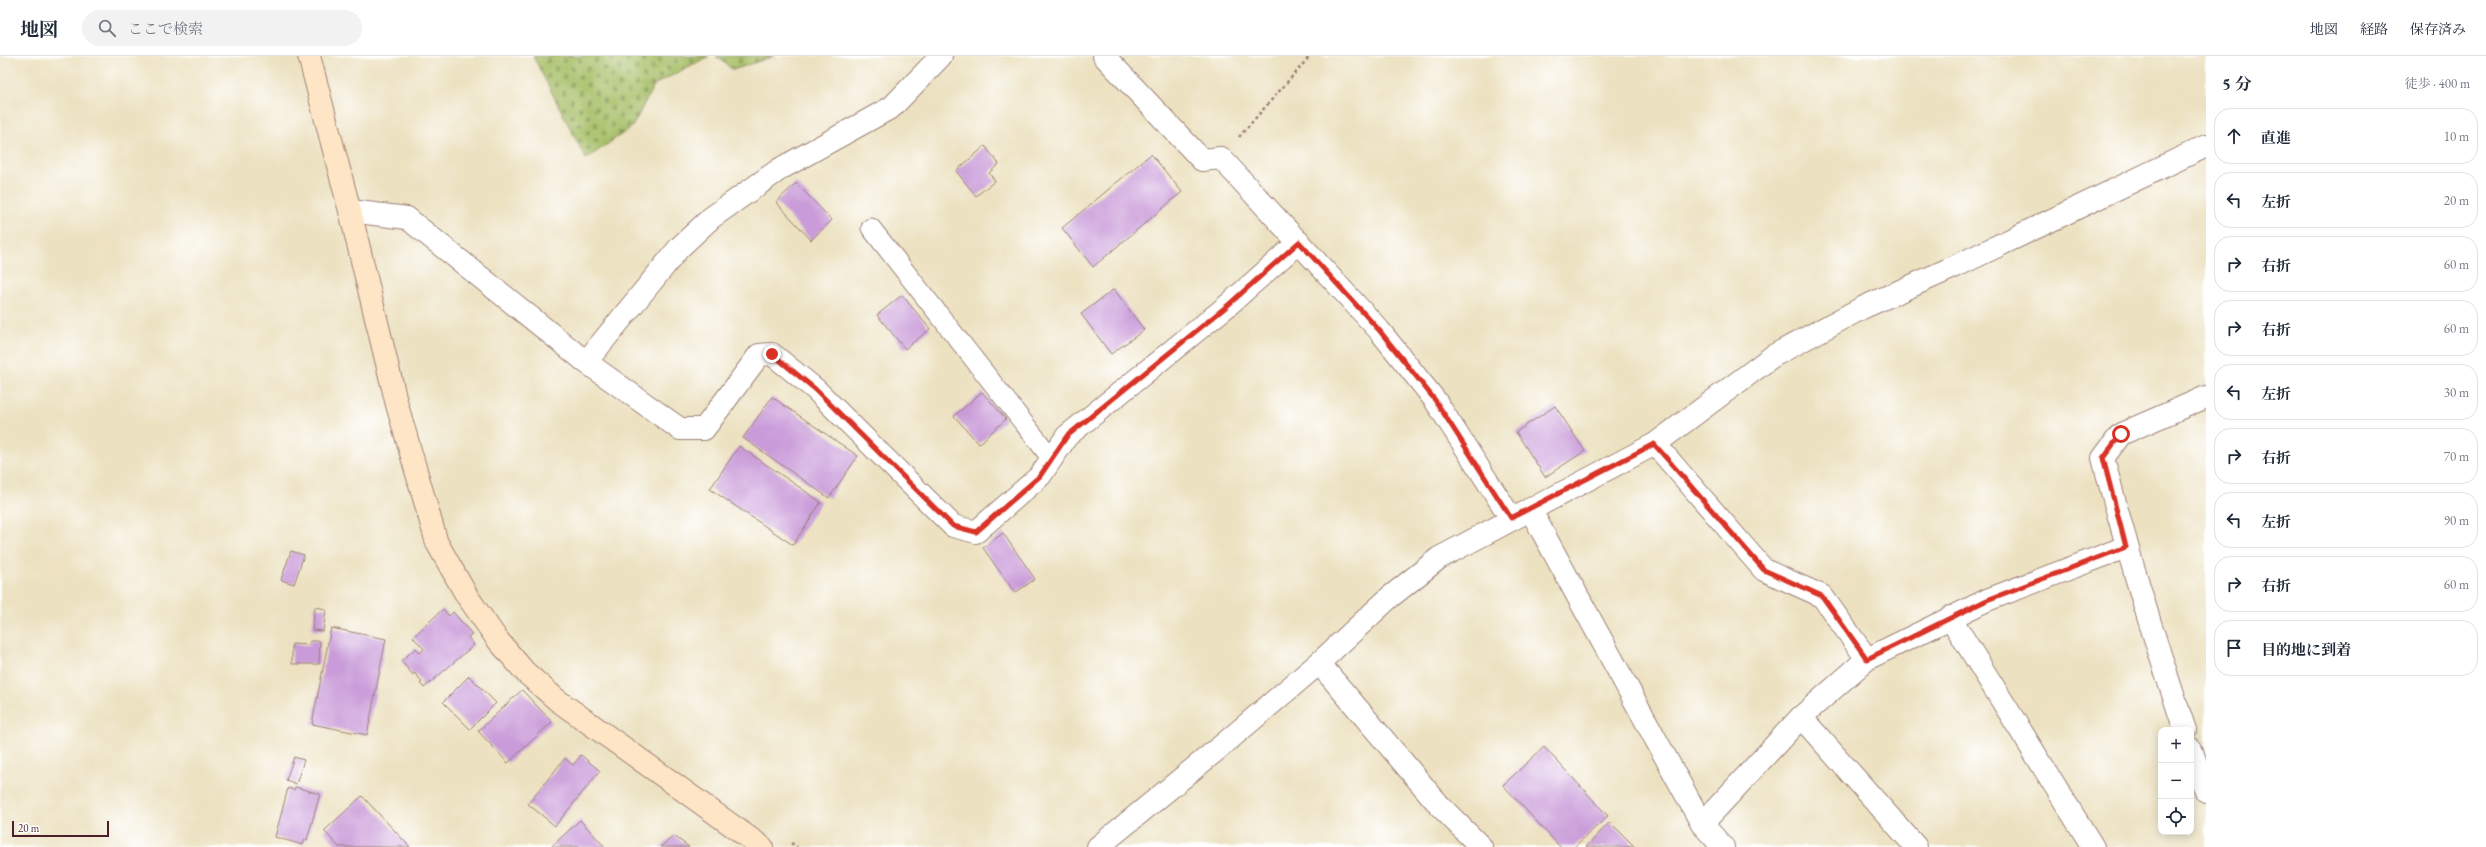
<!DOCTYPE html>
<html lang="ja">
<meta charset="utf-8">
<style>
:root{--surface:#fff;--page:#f2f2f3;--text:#1f2937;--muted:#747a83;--line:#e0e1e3}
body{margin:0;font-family:"EB Garamond","Noto Serif JP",serif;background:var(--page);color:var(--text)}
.controls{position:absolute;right:12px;bottom:12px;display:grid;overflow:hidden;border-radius:8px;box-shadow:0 2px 10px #0003}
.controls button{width:36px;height:36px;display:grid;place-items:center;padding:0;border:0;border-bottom:1px solid var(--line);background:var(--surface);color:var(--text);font:20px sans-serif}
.scale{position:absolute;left:12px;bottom:10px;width:97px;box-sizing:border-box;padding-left:4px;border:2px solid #4a1f2b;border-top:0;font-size:11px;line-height:14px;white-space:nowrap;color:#4a1f2b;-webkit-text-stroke:3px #fff;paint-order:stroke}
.stop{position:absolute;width:12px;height:12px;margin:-9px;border:3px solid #d93025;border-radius:50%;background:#fff}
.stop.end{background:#d93025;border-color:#fff;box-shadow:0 1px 4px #0008}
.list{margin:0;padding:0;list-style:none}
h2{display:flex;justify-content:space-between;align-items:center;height:52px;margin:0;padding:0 16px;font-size:17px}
h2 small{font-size:13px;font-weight:400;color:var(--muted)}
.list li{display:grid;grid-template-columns:26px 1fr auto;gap:12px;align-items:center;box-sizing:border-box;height:56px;margin:0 8px 8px;padding:0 8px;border:1px solid var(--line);border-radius:16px}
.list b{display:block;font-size:15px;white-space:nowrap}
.list em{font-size:13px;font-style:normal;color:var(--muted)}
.icon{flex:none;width:22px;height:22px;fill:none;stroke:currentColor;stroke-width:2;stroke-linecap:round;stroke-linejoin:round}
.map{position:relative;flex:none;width:2206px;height:791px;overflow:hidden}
header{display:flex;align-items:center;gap:24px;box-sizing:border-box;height:56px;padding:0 20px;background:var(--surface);border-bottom:1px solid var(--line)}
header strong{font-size:19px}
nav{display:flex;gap:22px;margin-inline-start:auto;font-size:14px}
.search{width:280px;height:36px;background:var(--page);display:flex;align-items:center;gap:10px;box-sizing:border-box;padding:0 14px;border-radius:22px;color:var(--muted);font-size:15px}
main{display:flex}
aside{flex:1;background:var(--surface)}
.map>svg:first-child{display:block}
.cemetery{fill:url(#cemetery-stones);stroke:#786e48}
.building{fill:#c99bd9}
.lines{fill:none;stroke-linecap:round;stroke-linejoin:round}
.lane-casing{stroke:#9b8076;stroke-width:21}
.street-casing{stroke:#9b8076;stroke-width:24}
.secondary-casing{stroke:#9b8076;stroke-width:24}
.path{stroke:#9b8076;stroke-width:2.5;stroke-dasharray:3 3;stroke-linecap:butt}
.lane{stroke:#fff;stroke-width:19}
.street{stroke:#fff;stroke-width:22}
.secondary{stroke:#fee5c5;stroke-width:22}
.route{stroke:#d93025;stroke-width:5}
</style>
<header>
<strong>地図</strong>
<div class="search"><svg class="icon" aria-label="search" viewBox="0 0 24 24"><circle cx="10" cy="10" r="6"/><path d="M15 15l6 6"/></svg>ここで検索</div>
<nav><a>地図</a><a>経路</a><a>保存済み</a></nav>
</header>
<main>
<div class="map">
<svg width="2206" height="791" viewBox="0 0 2206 791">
<defs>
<pattern id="cemetery-stones" width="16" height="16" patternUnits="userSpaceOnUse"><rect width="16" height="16" fill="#a5be64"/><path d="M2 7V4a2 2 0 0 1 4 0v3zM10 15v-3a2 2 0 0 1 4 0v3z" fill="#889a53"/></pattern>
</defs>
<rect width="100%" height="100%" fill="#fff"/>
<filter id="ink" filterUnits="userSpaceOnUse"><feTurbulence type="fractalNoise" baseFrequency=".025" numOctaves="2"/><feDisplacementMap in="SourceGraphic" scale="8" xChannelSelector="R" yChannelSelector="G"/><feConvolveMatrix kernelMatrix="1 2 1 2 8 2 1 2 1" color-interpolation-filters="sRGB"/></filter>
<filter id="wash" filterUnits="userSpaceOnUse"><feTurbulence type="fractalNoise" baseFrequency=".012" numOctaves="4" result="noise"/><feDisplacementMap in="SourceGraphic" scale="16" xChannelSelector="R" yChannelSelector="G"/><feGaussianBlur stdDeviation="0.9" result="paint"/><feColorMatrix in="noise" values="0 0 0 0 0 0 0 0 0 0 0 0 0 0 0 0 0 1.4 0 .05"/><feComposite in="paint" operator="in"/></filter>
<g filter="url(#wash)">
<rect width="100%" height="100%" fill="#ece1c0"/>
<!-- cemetery -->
<g class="cemetery">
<polygon points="533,0 709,0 654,29 632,71 586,103"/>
<polygon points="716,0 774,0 733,14"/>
</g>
<g id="blocks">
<!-- building -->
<g class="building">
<polygon points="985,90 999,108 989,117 995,125 976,140 956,115"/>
<polygon points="1151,98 1182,136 1093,211 1062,172"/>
<polygon points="796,127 832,164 811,184 776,146"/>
<polygon points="1114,233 1144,274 1111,298 1081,258"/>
<polygon points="902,239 930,273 905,293 877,259"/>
<polygon points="982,336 1006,363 979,388 954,360"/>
<polygon points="772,341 858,400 829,442 743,382"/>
<polygon points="1555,350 1585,395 1545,421 1516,376"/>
<polygon points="739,390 821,446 793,489 710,433"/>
<polygon points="1003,477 1035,523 1015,537 983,492"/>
<polygon points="291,495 304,499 294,528 281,524"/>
<polygon points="315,551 326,553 323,575 312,574"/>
<polygon points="443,553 449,560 453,556 472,578 468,581 474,589 424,632 420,627 422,626 415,617 413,619 401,605 416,592 420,597 424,593 413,581"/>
<polygon points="331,572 386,583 367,679 312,668"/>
<polygon points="310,585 320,585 319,608 292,608 292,588 310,589"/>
<polygon points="469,620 496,647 470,673 443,646"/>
<polygon points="522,634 552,666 508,707 478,675"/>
<polygon points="1544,691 1608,760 1574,791 1560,791 1503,729"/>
<polygon points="581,699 600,715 555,770 528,748 565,702 573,709"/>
<polygon points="294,701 304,704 296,728 286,724"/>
<polygon points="295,731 320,738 307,784 305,783 303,789 275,781 288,732 294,734"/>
<polygon points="362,740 410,791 339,791 324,775"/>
<polygon points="580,764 605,791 551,791"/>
<polygon points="1610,766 1635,791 1586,791"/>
<polygon points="674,780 689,791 660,791"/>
</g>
</g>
</g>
<g filter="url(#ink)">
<use href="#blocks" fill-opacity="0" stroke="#9b8076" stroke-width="1"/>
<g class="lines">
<!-- lane casing -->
<g class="lane-casing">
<polyline id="lane" points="871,172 1052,403"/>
</g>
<!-- street casing -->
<g class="street-casing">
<g id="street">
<polyline points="1104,0 1202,104 1221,102 1379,274 1435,344 1511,462"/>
<polyline points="350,155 407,162 586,306 680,373 704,373 759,299 772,298 815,333 953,470 976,476 1040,420 1067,380 1227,250 1299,186"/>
<polyline points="586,306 679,192 711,162 780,113 892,51 941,0"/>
<polyline points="1655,388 1764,514 1822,540 1867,603"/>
<polyline points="1530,453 1702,768"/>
<polyline points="1950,561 2093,791"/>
<polyline points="1319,607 1440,750 1481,791"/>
<polyline points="1801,661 1916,791"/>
<path d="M2185,674C2154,584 2127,494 2103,402L2121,378L2206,341"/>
<polyline points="2191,693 2206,736"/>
<polyline points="1098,791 1225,687 1319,607 1390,541 1439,502 1655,388 1773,300 1862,252 1956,210 2206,90"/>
<polyline points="1723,791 1702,768 1801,661 1867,603 1987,544 2126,491"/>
</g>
</g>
<!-- secondary casing -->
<g class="secondary-casing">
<polyline id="secondary" points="309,0 350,155 397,349 437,487 467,540 497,583 525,616 557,644 762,791"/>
</g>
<!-- path -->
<g class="path">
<polyline points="1239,81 1310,0"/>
<polyline points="791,787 797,791"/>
</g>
<!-- lane -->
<use href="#lane" class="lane"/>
<!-- street -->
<use href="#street" class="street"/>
<!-- secondary -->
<use href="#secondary" class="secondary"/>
</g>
</g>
<g class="lines" filter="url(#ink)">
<!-- route -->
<polyline class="route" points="772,298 815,333 953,470 976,476 1040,420 1067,380 1227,250 1299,186 1379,274 1435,344 1511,462 1654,388 1764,514 1822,540 1867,603 1987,544 2126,491 2103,402 2121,378"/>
</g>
</svg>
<div class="controls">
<button>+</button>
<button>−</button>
<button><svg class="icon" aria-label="locate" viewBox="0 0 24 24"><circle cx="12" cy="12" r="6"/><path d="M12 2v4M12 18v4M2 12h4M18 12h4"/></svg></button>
</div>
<div class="scale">20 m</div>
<div class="stop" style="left:2121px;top:378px"></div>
<div class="stop end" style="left:772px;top:298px"></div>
</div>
<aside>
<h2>5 分<small>徒歩 · 400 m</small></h2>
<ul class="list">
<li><svg class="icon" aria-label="ahead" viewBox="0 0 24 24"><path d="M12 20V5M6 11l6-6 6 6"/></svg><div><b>直進</b></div><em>10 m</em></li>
<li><svg class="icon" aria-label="left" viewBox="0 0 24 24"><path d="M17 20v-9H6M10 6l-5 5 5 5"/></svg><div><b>左折</b></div><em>20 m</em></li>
<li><svg class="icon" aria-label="right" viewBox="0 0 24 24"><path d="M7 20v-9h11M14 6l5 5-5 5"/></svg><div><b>右折</b></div><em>60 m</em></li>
<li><svg class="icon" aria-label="right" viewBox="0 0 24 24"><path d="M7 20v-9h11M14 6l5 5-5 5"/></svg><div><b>右折</b></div><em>60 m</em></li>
<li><svg class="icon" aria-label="left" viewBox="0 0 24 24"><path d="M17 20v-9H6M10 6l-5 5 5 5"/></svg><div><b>左折</b></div><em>30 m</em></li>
<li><svg class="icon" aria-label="right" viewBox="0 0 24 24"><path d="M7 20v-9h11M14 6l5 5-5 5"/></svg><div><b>右折</b></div><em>70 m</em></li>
<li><svg class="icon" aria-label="left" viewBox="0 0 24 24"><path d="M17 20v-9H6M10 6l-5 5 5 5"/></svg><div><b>左折</b></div><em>90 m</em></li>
<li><svg class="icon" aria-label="right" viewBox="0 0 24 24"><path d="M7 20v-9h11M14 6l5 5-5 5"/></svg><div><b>右折</b></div><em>60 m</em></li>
<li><svg class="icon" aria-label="arrive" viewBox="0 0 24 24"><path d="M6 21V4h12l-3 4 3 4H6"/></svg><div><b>目的地に到着</b></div></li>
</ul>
</aside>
</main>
